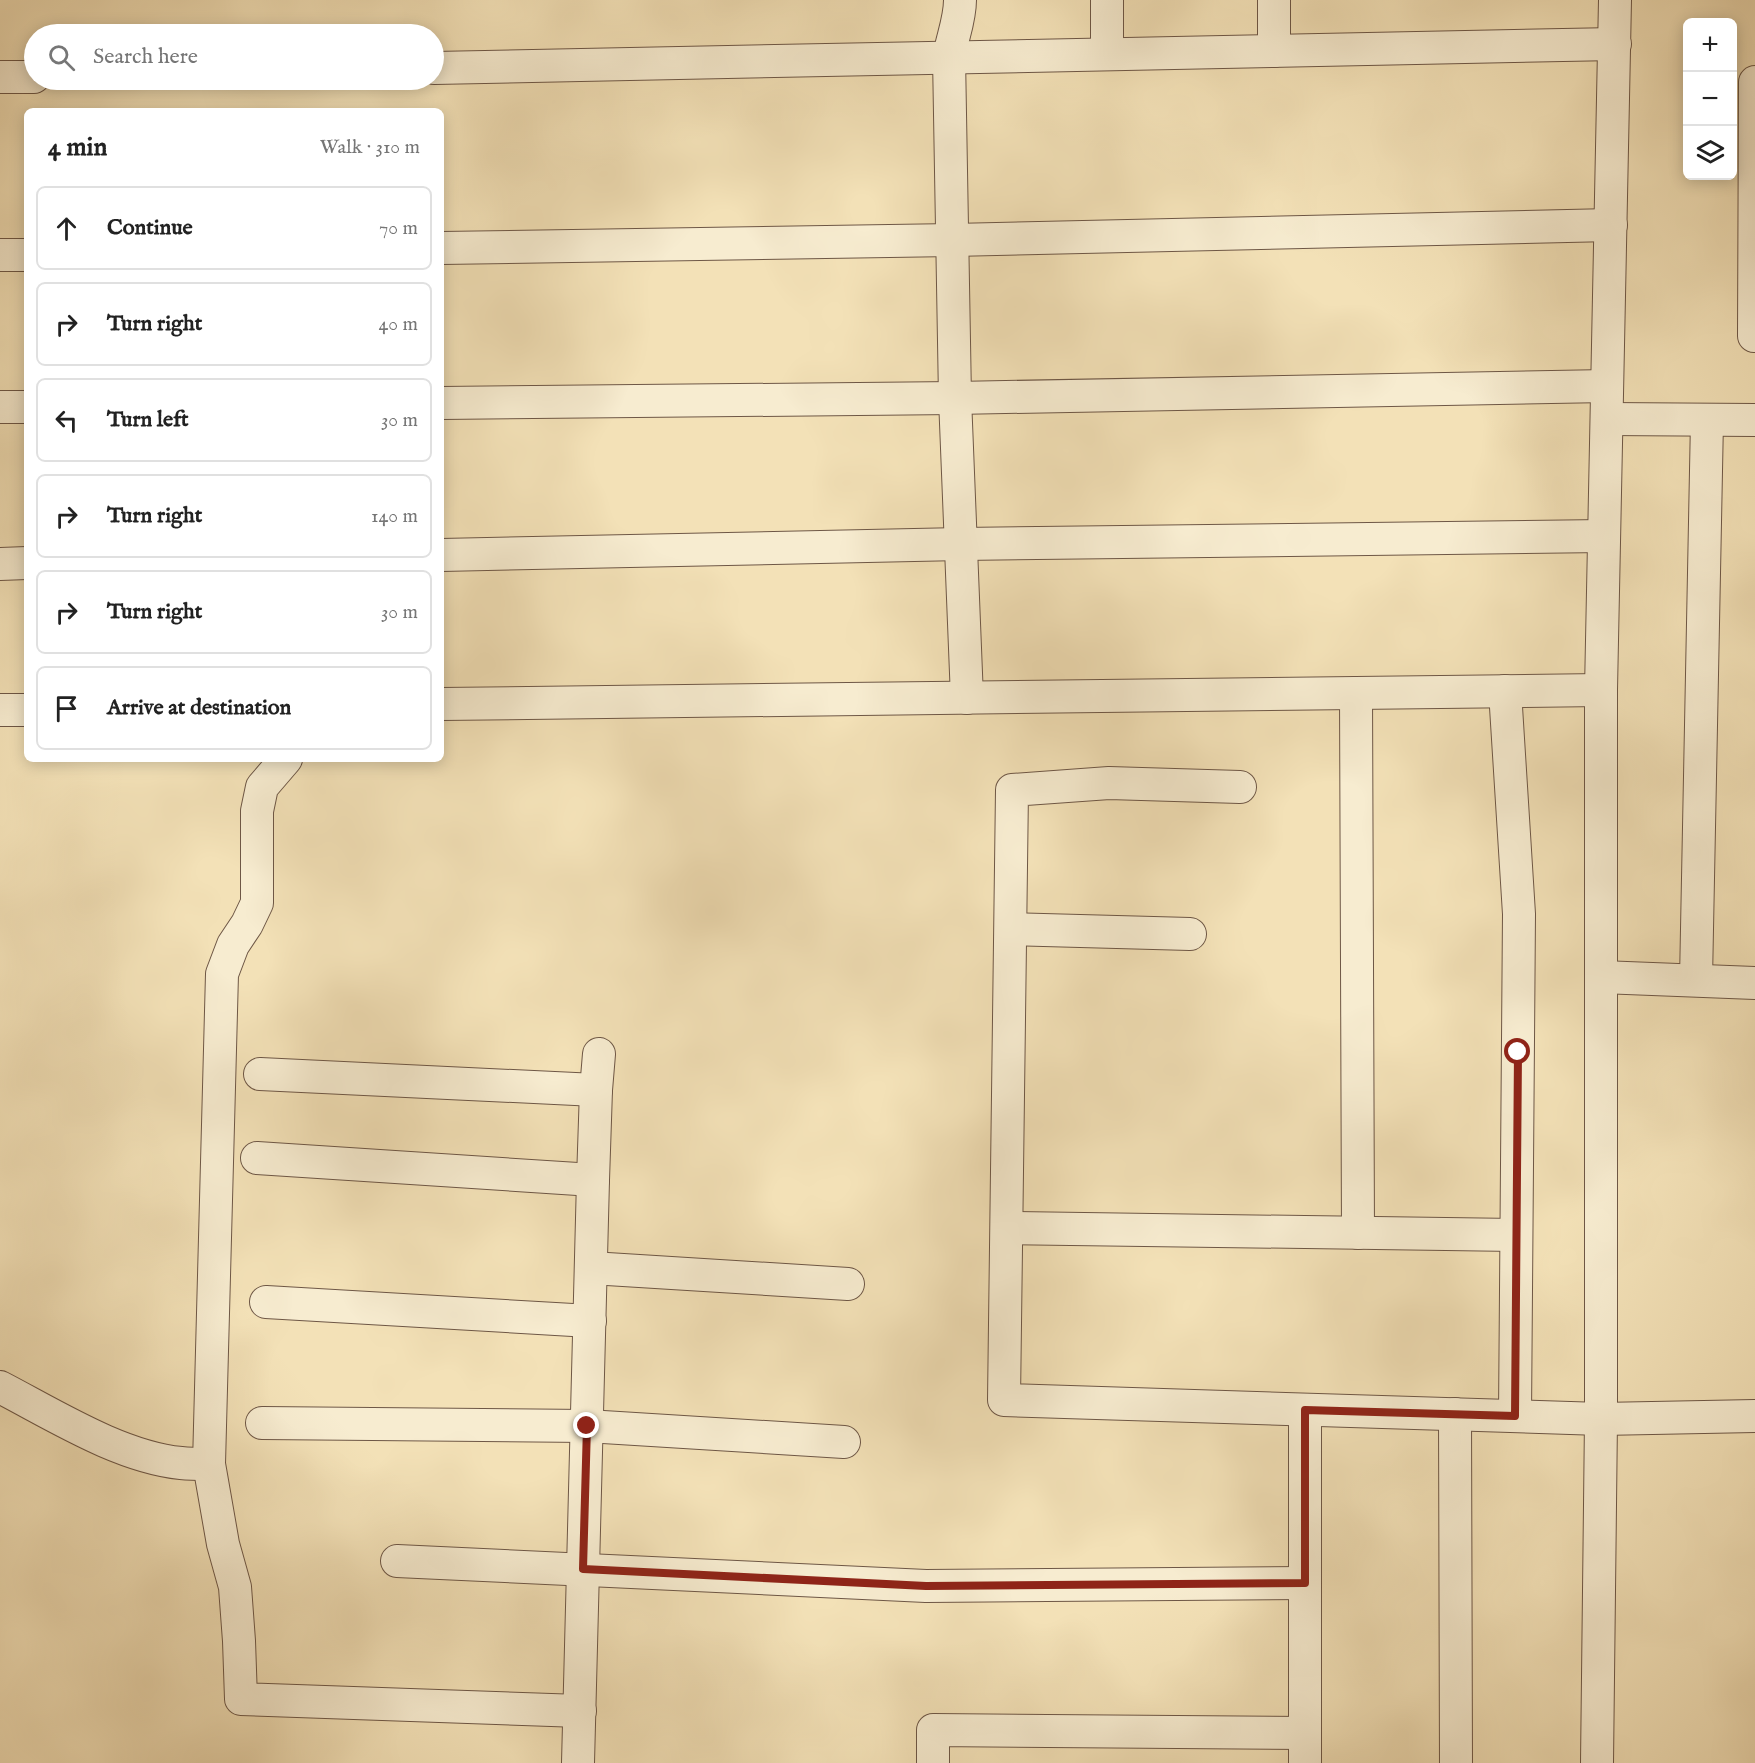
<!DOCTYPE html>
<meta charset="utf-8">
<style>
:root{--surface:#fff;--page:#f6f6f6;--text:#222;--muted:#767676;--line:#e0e0e0}
body{margin:0;font-family:"IM FELL English",serif;background:var(--page);color:var(--text)}
.controls{position:absolute;right:18px;top:18px;display:grid;overflow:hidden;border-radius:9px;box-shadow:0 3px 15px #0003}
.controls button{width:54px;height:54px;display:grid;place-items:center;padding:0;border:0;border-bottom:2px solid var(--line);background:var(--surface);color:var(--text);font:30px sans-serif}
.stop{position:absolute;width:18px;height:18px;margin:-14px;border:4px solid #8f2418;border-radius:50%;background:#fff}
.stop.end{background:#8f2418;border-color:#fff;box-shadow:0 2px 6px #0008}
.list{margin:0;padding:0;list-style:none}
h2{display:flex;justify-content:space-between;align-items:center;height:78px;margin:0;padding:0 24px;font-size:26px}
h2 small{font-size:20px;font-weight:400;color:var(--muted)}
.list li{display:grid;grid-template-columns:39px 1fr auto;gap:18px;align-items:center;box-sizing:border-box;height:84px;margin:0 12px 12px;padding:0 12px;border:2px solid var(--line);border-radius:9px}
.list b{display:block;font-size:22px;white-space:nowrap}
.list em{font-size:20px;font-style:normal;color:var(--muted)}
.icon{flex:none;width:33px;height:33px;fill:none;stroke:currentColor;stroke-width:2;stroke-linecap:round;stroke-linejoin:round}
.map{position:relative;flex:none;width:1755px;height:1763px;overflow:hidden}
.search{position:absolute;background:var(--surface);box-shadow:0 3px 15px #0003;left:24px;top:24px;width:420px;height:66px;display:flex;align-items:center;gap:15px;box-sizing:border-box;padding:0 21px;border-radius:33px;color:var(--muted);font-size:22px}
.panel{position:absolute;background:var(--surface);box-shadow:0 3px 15px #0003;left:24px;top:108px;width:420px;height:654px;border-radius:9px}
.map>svg:first-child{display:block}
.lines{fill:none;stroke-linecap:round;stroke-linejoin:round}
.street-casing{stroke:#6e5746;stroke-width:34}
.street{stroke:#f7ecd0;stroke-width:32}
.route{stroke:#8f2418;stroke-width:8}
</style>
<div class="map">
<svg width="1755" height="1763" viewBox="0 0 1755 1763">
<rect width="100%" height="100%" fill="#f3e1b7"/>
<filter id="stains"><feTurbulence type="fractalNoise" baseFrequency=".00333" numOctaves="4"/><feColorMatrix values="0 0 0 0 .2 0 0 0 0 .09 0 0 0 0 .02 0 0 0 .5 -.17"/></filter>
<radialGradient id="worn" r=".72"><stop offset=".6" stop-color="#630" stop-opacity="0"/><stop offset="1" stop-color="#630" stop-opacity=".3"/></radialGradient>
<g class="lines">
<!-- street casing -->
<g class="street-casing">
<g id="street">
<path d="M960,0C960,20 952,38 949,57L955,398L967,698"/>
<polyline points="1274,0 1274,51"/>
<polyline points="1107,54 1107,0"/>
<polyline points="434,68 1615,44"/>
<polyline points="0,77 34,77"/>
<polyline points="441,248 953,240 1611,225"/>
<polyline points="0,255 27,255"/>
<polyline points="1754,336 1755,82"/>
<polyline points="441,403 955,398 1607,386"/>
<polyline points="0,407 27,407"/>
<polyline points="1607,419 1755,420"/>
<polyline points="441,555 961,544 1604,536"/>
<polyline points="0,564 27,563"/>
<polyline points="1505,691 1519,914 1515,1416"/>
<polyline points="1356,693 1358,1233"/>
<polyline points="441,704 1601,690"/>
<polyline points="0,710 27,710"/>
<polyline points="286,759 262,787 257,811 257,903 247,924 233,945 222,974 209,1464 223,1544 235,1587 239,1641 241,1699 580,1711"/>
<polyline points="1240,787 1109,783 1012,790 1004,1400 1601,1419 1755,1416"/>
<polyline points="1011,929 1190,934"/>
<polyline points="1601,977 1755,983"/>
<polyline points="1696,980 1707,420"/>
<polyline points="260,1074 596,1090"/>
<polyline points="257,1158 593,1180"/>
<polyline points="1007,1228 1516,1235"/>
<polyline points="591,1268 848,1284"/>
<polyline points="266,1302 590,1321"/>
<path d="M0,1387C54,1415 120,1457 181,1463C190,1464 200,1464 209,1464"/>
<polyline points="1305,1410 1305,1763"/>
<polyline points="1455,1414 1456,1763"/>
<polyline points="262,1423 587,1426 844,1442"/>
<polyline points="397,1561 926,1586 1305,1583"/>
<polyline points="578,1763 593,1180 596,1090 599,1054"/>
<polyline points="933,1763 933,1730 1305,1733"/>
<polyline points="1597,1763 1601,1419 1601,690 1615,0"/>
</g>
</g>
<!-- street -->
<use href="#street" class="street"/>
</g>
<g class="lines">
<!-- route -->
<polyline class="route" points="587,1426 583,1569 926,1586 1305,1583 1305,1410 1515,1416 1518,1052"/>
</g>
<rect width="100%" height="100%" filter="url(#stains)"/>
<rect width="100%" height="100%" fill="url(#worn)"/>
</svg>
<div class="controls">
<button>+</button>
<button>−</button>
<button><svg class="icon" aria-label="layers" viewBox="0 0 24 24"><path d="M12 4l9 5-9 5-9-5zM3 14l9 5 9-5"/></svg></button>
</div>
<div class="stop" style="left:1518px;top:1052px"></div>
<div class="stop end" style="left:587px;top:1426px"></div>
<div class="search"><svg class="icon" aria-label="search" viewBox="0 0 24 24"><circle cx="10" cy="10" r="6"/><path d="M15 15l6 6"/></svg>Search here</div>
<section class="panel">
<h2>4 min<small>Walk · 310 m</small></h2>
<ul class="list">
<li><svg class="icon" aria-label="ahead" viewBox="0 0 24 24"><path d="M12 20V5M6 11l6-6 6 6"/></svg><div><b>Continue</b></div><em>70 m</em></li>
<li><svg class="icon" aria-label="right" viewBox="0 0 24 24"><path d="M7 20v-9h11M14 6l5 5-5 5"/></svg><div><b>Turn right</b></div><em>40 m</em></li>
<li><svg class="icon" aria-label="left" viewBox="0 0 24 24"><path d="M17 20v-9H6M10 6l-5 5 5 5"/></svg><div><b>Turn left</b></div><em>30 m</em></li>
<li><svg class="icon" aria-label="right" viewBox="0 0 24 24"><path d="M7 20v-9h11M14 6l5 5-5 5"/></svg><div><b>Turn right</b></div><em>140 m</em></li>
<li><svg class="icon" aria-label="right" viewBox="0 0 24 24"><path d="M7 20v-9h11M14 6l5 5-5 5"/></svg><div><b>Turn right</b></div><em>30 m</em></li>
<li><svg class="icon" aria-label="arrive" viewBox="0 0 24 24"><path d="M6 21V4h12l-3 4 3 4H6"/></svg><div><b>Arrive at destination</b></div></li>
</ul>
</section>
</div>
